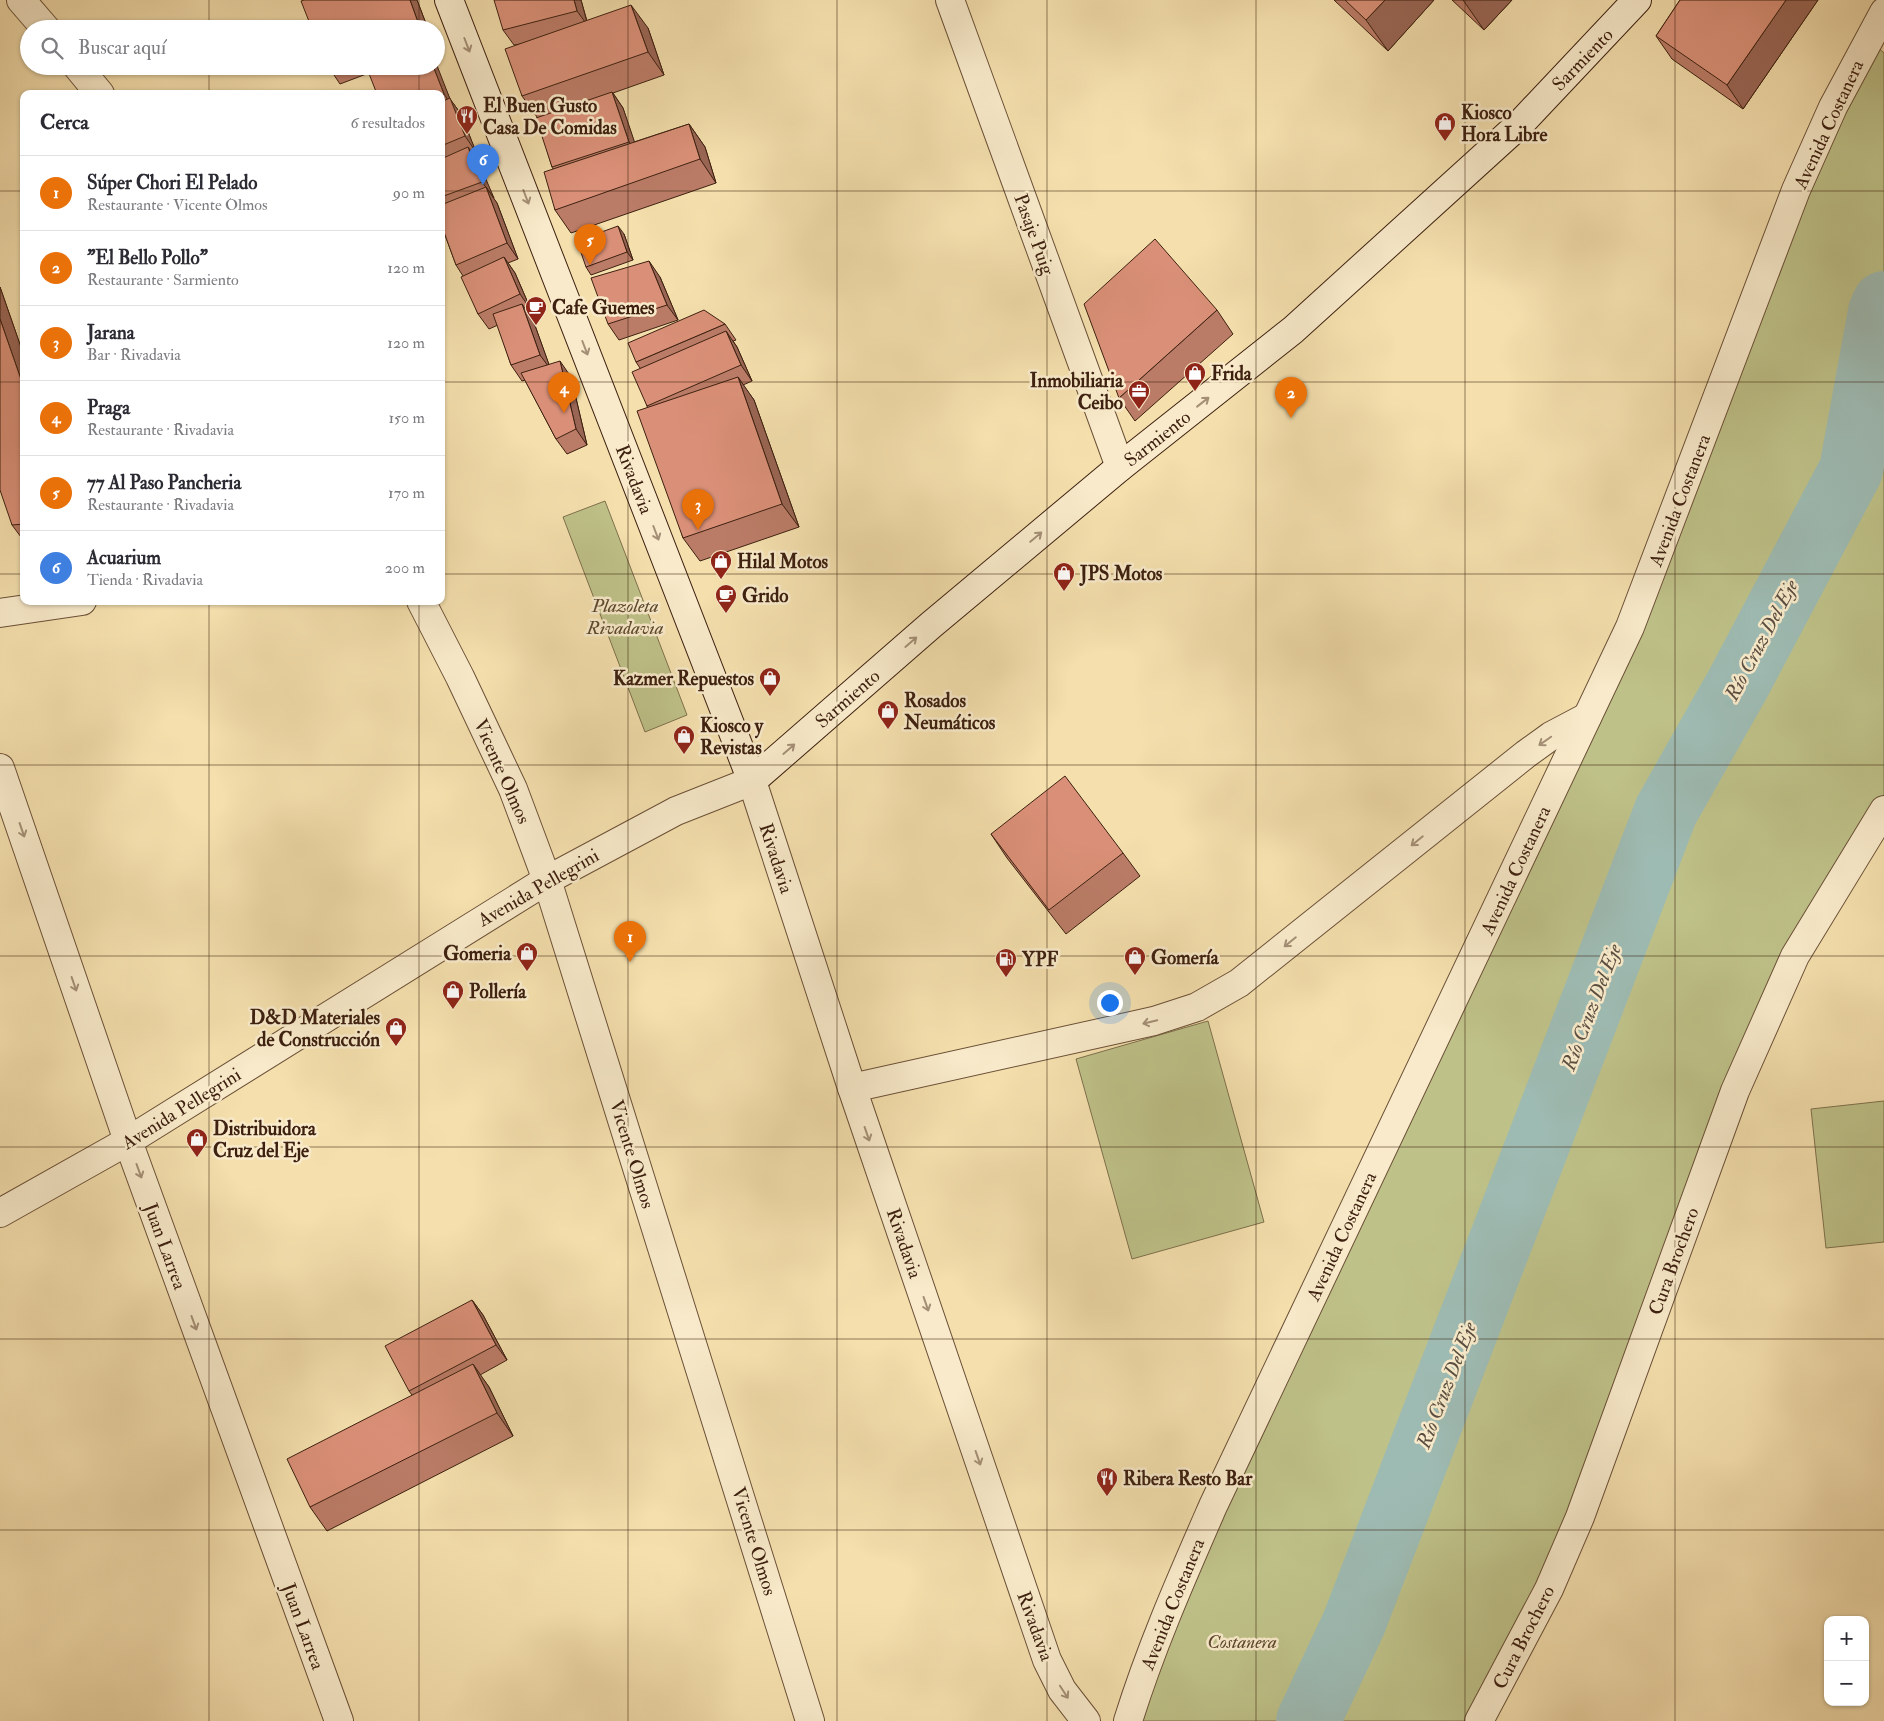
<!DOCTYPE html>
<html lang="es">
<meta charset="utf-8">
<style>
:root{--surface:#fff;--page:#f7f7f7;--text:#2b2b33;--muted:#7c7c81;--line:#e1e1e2;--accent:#8f2418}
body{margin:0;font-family:"IM FELL Double Pica",serif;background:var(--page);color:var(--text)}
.controls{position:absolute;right:15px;bottom:15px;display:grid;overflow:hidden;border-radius:10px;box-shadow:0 1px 4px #0004}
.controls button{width:45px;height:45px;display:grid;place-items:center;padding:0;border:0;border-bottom:1px solid var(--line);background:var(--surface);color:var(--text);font:25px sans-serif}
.you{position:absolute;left:1109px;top:1002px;width:18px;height:18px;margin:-12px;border:4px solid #fff;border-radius:50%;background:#1a73e8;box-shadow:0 0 0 8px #1a73e833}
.badge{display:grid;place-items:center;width:32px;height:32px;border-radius:50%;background:var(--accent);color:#fff;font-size:16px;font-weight:700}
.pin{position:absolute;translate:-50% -41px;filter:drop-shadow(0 1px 2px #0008)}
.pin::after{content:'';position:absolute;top:26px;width:18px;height:15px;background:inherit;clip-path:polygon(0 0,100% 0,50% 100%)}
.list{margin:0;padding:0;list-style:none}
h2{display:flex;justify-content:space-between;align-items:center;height:65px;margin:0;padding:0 20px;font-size:21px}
h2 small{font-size:16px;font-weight:400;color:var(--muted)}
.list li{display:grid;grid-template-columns:32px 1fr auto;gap:15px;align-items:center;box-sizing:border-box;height:75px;padding:0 20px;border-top:1px solid var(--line)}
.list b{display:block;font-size:19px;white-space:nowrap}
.list p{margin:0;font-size:16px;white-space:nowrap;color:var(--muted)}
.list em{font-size:16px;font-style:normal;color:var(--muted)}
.icon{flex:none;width:28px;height:28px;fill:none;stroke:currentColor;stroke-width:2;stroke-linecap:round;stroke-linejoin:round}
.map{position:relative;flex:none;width:1884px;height:1721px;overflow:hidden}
.search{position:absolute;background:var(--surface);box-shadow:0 1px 4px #0004;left:20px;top:20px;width:425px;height:55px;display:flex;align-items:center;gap:12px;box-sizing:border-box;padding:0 18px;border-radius:28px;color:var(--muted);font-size:19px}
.panel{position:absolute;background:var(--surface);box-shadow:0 1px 4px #0004;left:20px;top:90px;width:425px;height:515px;border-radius:10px}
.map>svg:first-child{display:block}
.green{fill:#bec188;stroke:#7e704c}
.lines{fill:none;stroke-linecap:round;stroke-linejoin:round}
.river{stroke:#9ebbb3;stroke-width:64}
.minor-casing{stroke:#6b5037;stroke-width:30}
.tertiary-casing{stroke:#6b5037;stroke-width:30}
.secondary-casing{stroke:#3d2010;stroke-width:30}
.minor{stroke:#f8eaca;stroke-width:28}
.tertiary{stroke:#f8eaca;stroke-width:28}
.secondary{stroke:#f8eaca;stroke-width:28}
.wall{fill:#bb7c67;stroke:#3d2010}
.shaded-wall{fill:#996554;stroke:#3d2010}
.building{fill:#da9078;stroke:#3d2010}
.oneway{stroke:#a48f76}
.grid{fill:none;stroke:#3d2010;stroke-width:1;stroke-opacity:0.55}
.labels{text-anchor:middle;stroke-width:5;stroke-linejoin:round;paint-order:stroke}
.street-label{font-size:19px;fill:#3d2010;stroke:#f8eaca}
.poi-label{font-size:19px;font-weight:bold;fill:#3d2010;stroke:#f8eaca;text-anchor:start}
.park-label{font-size:19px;font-style:italic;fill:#5d482e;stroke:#f8eaca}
.water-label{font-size:20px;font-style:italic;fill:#5a4e41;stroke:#f8eaca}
</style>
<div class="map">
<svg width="1884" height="1721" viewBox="0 0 1884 1721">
<rect width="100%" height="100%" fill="#f4dfad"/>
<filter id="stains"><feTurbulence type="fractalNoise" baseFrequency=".004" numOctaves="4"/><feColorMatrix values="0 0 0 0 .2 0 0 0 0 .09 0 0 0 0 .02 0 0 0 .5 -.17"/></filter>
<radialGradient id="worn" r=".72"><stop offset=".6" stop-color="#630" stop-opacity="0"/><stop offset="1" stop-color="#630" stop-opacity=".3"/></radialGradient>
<!-- green -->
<g class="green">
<polygon points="1869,40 1884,53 1884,810 1795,956 1580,1517 1479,1721 1308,1721 1354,1623 1583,1025 1295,1721 1128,1721 1587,717"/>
<polygon points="605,501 687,715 645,732 563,517"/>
<polygon points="1208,1021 1264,1222 1132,1259 1076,1059"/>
<polygon points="1884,1101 1884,1242 1826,1248 1811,1109"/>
</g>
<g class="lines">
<!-- river -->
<polyline class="river" points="1308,1721 1354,1623 1666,811 1739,682 1851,470 1880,312 1884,303"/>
<!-- minor casing -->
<g class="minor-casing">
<g id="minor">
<polyline points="950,0 1120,467"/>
<polyline points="0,613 82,601"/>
<polyline points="0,768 128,1141 339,1721"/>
<polyline points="547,880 810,1721"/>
<polyline points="1479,1721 1549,1589 1580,1517 1735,1091 1795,956 1884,810"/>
</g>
</g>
<!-- tertiary casing -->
<g class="tertiary-casing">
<g id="tertiary">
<polyline points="21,0 46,29"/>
<polyline points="77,66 100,94"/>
<polyline points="421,601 460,677 513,789 547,880"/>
<polyline points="852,1088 1154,1021 1197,1007 1239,983 1526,754 1551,736 1587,717"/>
<polyline points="0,1213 128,1141 547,880 676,811 752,781 852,1088 1047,1660 1062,1690 1086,1721"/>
<path d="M1128,1721C1151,1647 1182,1577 1213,1506L1630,627L1796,190L1833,107L1884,12"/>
</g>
</g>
<!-- secondary casing -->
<g class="secondary-casing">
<polyline id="secondary" points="449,0 752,781 931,625 1120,467 1293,330 1521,123 1637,0"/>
</g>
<!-- minor -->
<use href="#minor" class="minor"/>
<!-- tertiary -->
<use href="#tertiary" class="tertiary"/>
<!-- secondary -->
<use href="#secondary" class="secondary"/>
</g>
<!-- wall -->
<g class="wall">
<polygon points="304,0 417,0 428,29 312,29"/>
<polygon points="581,0 587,21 648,28 664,75 613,93 623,108 634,142 689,124 705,147 716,183 571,233 555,210 553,169 552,167 537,117 522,96 521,44 514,45 503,30"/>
<polygon points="1334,0 1434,0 1388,51"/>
<polygon points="1452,0 1512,0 1484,30"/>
<polygon points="1680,0 1818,0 1743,109 1672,59 1656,36"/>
<polygon points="328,66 436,66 450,99 461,114 476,152 472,153 479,163 493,198 497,203 518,259 508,263 515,273 531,310 527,312 533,320 549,365 571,377 587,445 567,454 556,439 525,380 522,381 511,365 498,325 489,329 478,314 463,276 456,265 441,224 441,94 369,73 340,84"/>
<polygon points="624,234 633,260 591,275 586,267"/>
<polygon points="660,277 678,320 619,340 608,324"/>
<polygon points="0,287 24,356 24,541 12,525"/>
<polygon points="1217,310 1233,334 1135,421 1119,398"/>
<polygon points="725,324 736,340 733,341 737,347 752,381 743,385 754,400 799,527 700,561 683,538 647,406 640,368 636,362"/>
<polygon points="991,834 1123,853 1140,876 1066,934 1007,858"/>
<polygon points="472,1300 483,1315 507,1360 480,1375 489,1387 513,1436 327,1531 310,1507 412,1395 409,1391"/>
</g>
<!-- shaded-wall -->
<g class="shaded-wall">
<polygon points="410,0 417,0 428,29 422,29 419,25"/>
<polygon points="574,0 581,0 588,26 577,11"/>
<polygon points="1385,0 1434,0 1388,51 1366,20"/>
<polygon points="1463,0 1512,0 1484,30"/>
<polygon points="1786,0 1818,0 1743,109 1727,85"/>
<polygon points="631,5 648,28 664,75 648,52"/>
<polygon points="436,63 450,99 461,114 476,152 465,136 454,109 444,94 433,66 436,66"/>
<polygon points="612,92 623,108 640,158 629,142"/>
<polygon points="689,124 705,147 716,183 700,159"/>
<polygon points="468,147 479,163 494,198 482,182"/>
<polygon points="486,187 497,203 518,259 507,243"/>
<polygon points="618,226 624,234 633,260 627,252"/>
<polygon points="504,257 515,273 531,310 520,294"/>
<polygon points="649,261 660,277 678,320 667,305"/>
<polygon points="0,287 24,356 24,388 0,319"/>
<polygon points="522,304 533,320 551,370 540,355"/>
<polygon points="726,331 737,347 752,381 741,365"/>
<polygon points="560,361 571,377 587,445 576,429"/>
<polygon points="738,377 754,400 799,527 782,504"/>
<polygon points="472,1300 483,1315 507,1360 496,1345"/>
<polygon points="473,1364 489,1387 513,1436 497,1413"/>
</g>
<!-- building -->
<g class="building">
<polygon points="304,0 410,0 419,25 408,29 312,29 301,1"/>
<polygon points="494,0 574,0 577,11 503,30"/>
<polygon points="1345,0 1385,0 1366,20"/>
<polygon points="1680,0 1786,0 1727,85 1656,36"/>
<polygon points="631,5 648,52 522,96 505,49"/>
<polygon points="366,66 433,66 444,94 441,95 441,94 377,94"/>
<polygon points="612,92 629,142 552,167 536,118"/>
<polygon points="450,98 465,136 441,146 441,102"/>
<polygon points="689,124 700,159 555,210 544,172"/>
<polygon points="468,147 482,182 441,197 441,159"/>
<polygon points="486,187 507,243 456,265 441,224 441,205"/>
<polygon points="618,226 627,252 586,267 577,241"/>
<polygon points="1155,239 1217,310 1119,398 1084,304"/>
<polygon points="504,257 520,294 478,314 461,277"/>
<polygon points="649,261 667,305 608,324 591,278"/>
<polygon points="522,304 540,355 511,365 493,314"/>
<polygon points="704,310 725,324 636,362 628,343"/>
<polygon points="0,319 24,388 24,524 12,525 0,490"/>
<polygon points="726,331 741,365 647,406 632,372"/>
<polygon points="560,361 576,429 556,439 521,373"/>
<polygon points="738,377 782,504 683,538 637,411"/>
<polygon points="1065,776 1123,853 1049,910 991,834"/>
<polygon points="472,1300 496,1345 409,1391 385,1346"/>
<polygon points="473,1364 497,1413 310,1507 287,1459"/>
</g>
<!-- one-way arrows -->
<defs><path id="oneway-shaft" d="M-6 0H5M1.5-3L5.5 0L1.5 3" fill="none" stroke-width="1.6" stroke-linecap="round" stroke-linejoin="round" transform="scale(1.25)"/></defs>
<g class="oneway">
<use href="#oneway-shaft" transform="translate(467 45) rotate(69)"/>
<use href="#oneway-shaft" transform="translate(526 197) rotate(69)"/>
<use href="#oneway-shaft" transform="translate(585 348) rotate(69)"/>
<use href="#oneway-shaft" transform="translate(1203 402) rotate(-38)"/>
<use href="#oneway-shaft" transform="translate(656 533) rotate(69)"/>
<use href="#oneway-shaft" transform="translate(1036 537) rotate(-40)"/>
<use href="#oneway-shaft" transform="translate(911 642) rotate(-41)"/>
<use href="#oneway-shaft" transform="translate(1545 741) rotate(145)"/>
<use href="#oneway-shaft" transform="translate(789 749) rotate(-41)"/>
<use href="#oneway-shaft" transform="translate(22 830) rotate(71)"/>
<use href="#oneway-shaft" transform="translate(1417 841) rotate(141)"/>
<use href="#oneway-shaft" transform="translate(1290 942) rotate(141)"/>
<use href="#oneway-shaft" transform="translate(74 984) rotate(71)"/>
<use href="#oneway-shaft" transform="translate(1150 1022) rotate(166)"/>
<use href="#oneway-shaft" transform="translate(867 1134) rotate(71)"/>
<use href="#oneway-shaft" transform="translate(139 1171) rotate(70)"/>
<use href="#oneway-shaft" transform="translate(926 1304) rotate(71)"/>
<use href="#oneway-shaft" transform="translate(194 1323) rotate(70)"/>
<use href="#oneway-shaft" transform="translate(978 1458) rotate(71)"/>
<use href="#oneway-shaft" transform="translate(1064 1692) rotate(57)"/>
</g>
<!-- grid -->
<path class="grid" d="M209,0V29M419,0V29M628,0V1721M837,0V1721M1047,0V1721M1256,0V1721M1465,0V1721M1675,0V1721M209,66V94M419,66V94M0,191H24M441,191H1884M0,382H24M441,382H1884M0,574H24M441,574H1884M209,601V1721M419,601V1721M0,765H1884M0,956H1884M0,1147H1884M0,1339H1884M0,1530H1884"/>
<!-- icons -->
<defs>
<g id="restaurant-pin" transform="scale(1.125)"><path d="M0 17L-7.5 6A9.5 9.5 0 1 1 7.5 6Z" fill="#8f2418" stroke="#f8eaca"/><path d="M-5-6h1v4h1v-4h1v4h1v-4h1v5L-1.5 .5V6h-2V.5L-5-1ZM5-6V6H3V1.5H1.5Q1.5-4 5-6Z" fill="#fff"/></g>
<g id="shop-pin" transform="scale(1.125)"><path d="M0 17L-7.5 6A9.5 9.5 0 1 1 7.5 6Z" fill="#8f2418" stroke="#f8eaca"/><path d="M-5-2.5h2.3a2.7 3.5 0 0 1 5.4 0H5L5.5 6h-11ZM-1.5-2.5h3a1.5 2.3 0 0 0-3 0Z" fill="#fff"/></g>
<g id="cafe-pin" transform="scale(1.125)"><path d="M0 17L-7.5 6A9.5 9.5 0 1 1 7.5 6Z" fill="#8f2418" stroke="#f8eaca"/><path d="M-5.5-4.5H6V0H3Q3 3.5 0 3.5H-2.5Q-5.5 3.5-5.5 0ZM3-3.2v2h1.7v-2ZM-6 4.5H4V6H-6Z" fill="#fff"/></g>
<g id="office-pin" transform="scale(1.125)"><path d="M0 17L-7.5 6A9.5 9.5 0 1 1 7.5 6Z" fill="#8f2418" stroke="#f8eaca"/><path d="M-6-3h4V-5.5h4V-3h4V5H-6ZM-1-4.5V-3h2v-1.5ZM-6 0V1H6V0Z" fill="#fff"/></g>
<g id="fuel-pin" transform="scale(1.125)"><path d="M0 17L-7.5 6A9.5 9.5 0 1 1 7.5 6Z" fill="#8f2418" stroke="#f8eaca"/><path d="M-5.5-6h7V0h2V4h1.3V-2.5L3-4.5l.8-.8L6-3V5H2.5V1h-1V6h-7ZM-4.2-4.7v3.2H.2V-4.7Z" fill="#fff"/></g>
</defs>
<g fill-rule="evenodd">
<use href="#restaurant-pin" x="467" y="116"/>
<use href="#shop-pin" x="1445" y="123"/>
<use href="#cafe-pin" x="536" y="307"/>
<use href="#shop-pin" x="1195" y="373"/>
<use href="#office-pin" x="1139" y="391"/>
<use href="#shop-pin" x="721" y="561"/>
<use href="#shop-pin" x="1064" y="573"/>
<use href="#cafe-pin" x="726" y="595"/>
<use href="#shop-pin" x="770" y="678"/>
<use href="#shop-pin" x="888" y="711"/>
<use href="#shop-pin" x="684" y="736"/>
<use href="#shop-pin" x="527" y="953"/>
<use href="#shop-pin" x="1135" y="957"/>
<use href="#fuel-pin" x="1006" y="959"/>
<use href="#shop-pin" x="453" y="991"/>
<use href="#shop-pin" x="396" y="1028"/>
<use href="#shop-pin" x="197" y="1139"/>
<use href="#restaurant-pin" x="1107" y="1478"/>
</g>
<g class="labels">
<!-- street labels -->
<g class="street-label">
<text transform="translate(1582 59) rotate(-46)" y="7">Sarmiento</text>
<text transform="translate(1828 124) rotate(-65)" y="7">Avenida Costanera</text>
<text transform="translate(1035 234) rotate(70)" y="7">Pasaje Puig</text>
<text transform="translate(1157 438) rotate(-38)" y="7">Sarmiento</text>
<text transform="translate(635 479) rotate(69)" y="7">Rivadavia</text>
<text transform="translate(1679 500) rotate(-69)" y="7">Avenida Costanera</text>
<text transform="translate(847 698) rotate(-41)" y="7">Sarmiento</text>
<text transform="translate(503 771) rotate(66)" y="7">Vicente Olmos</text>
<text transform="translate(777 858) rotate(72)" y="7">Rivadavia</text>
<text transform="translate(1515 870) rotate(-65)" y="7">Avenida Costanera</text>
<text transform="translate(538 887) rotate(-30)" y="7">Avenida Pellegrini</text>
<text transform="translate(181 1108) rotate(-32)" y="7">Avenida Pellegrini</text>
<text transform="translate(633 1154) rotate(73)" y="7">Vicente Olmos</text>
<text transform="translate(1341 1236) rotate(-65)" y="7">Avenida Costanera</text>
<text transform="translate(905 1243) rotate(71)" y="7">Rivadavia</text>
<text transform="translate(166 1246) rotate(70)" y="7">Juan Larrea</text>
<text transform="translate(1673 1261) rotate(-70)" y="7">Cura Brochero</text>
<text transform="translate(755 1541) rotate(73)" y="7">Vicente Olmos</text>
<text transform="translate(1172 1604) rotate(-68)" y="7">Avenida Costanera</text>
<text transform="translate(304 1626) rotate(70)" y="7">Juan Larrea</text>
<text transform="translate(1036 1626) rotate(70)" y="7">Rivadavia</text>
<text transform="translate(1523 1637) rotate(-63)" y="7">Cura Brochero</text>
</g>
<!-- poi labels -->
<g class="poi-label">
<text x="483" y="112">El Buen Gusto<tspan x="483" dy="22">Casa De Comidas</tspan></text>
<text x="1461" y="119">Kiosco<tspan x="1461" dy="22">Hora Libre</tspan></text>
<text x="552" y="314">Cafe Guemes</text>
<text x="1211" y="380">Frida</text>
<text x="1123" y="387" text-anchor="end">Inmobiliaria<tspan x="1123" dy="22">Ceibo</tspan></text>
<text x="737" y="568">Hilal Motos</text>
<text x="1080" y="580">JPS Motos</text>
<text x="742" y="602">Grido</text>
<text x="754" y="685" text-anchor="end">Kazmer Repuestos</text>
<text x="904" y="707">Rosados<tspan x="904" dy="22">Neumáticos</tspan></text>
<text x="700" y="732">Kiosco y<tspan x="700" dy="22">Revistas</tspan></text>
<text x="511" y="960" text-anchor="end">Gomeria</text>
<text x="1151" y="964">Gomería</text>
<text x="1022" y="966">YPF</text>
<text x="469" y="998">Pollería</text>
<text x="380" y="1024" text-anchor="end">D&amp;D Materiales<tspan x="380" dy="22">de Construcción</tspan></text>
<text x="213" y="1135">Distribuidora<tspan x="213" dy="22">Cruz del Eje</tspan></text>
<text x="1123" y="1485">Ribera Resto Bar</text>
</g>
<!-- park labels -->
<g class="park-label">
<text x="625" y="612">Plazoleta<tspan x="625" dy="22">Rivadavia</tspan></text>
<text x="1242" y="1648">Costanera</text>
</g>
<!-- water labels -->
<g class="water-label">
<text transform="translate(1761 640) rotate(-62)" y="7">Río Cruz Del Eje</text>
<text transform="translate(1591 1007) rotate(-69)" y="7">Río Cruz Del Eje</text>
<text transform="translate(1446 1385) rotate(-69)" y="7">Río Cruz Del Eje</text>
</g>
</g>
<rect width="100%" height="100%" filter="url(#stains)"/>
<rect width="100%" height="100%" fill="url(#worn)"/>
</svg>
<div class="controls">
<button>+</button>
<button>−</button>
</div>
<div class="you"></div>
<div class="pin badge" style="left:630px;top:962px;background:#e8710a">1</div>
<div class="pin badge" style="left:1291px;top:418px;background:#e8710a">2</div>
<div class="pin badge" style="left:698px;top:530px;background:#e8710a">3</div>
<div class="pin badge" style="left:564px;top:413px;background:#e8710a">4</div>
<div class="pin badge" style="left:590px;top:265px;background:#e8710a">5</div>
<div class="pin badge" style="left:483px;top:185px;background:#3f7fe0">6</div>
<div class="search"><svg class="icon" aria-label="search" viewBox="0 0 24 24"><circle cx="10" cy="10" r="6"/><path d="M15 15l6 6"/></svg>Buscar aquí</div>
<section class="panel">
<h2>Cerca<small>6 resultados</small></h2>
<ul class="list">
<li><span class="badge" style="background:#e8710a">1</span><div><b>Súper Chori El Pelado</b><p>Restaurante · Vicente Olmos</p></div><em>90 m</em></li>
<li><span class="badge" style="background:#e8710a">2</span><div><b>&quot;El Bello Pollo&quot;</b><p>Restaurante · Sarmiento</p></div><em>120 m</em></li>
<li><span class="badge" style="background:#e8710a">3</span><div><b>Jarana</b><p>Bar · Rivadavia</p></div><em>120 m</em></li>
<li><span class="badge" style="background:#e8710a">4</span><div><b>Praga</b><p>Restaurante · Rivadavia</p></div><em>150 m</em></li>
<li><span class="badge" style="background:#e8710a">5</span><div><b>77 Al Paso Pancheria</b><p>Restaurante · Rivadavia</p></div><em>170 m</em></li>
<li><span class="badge" style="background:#3f7fe0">6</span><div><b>Acuarium</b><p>Tienda · Rivadavia</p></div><em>200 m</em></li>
</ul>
</section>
</div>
